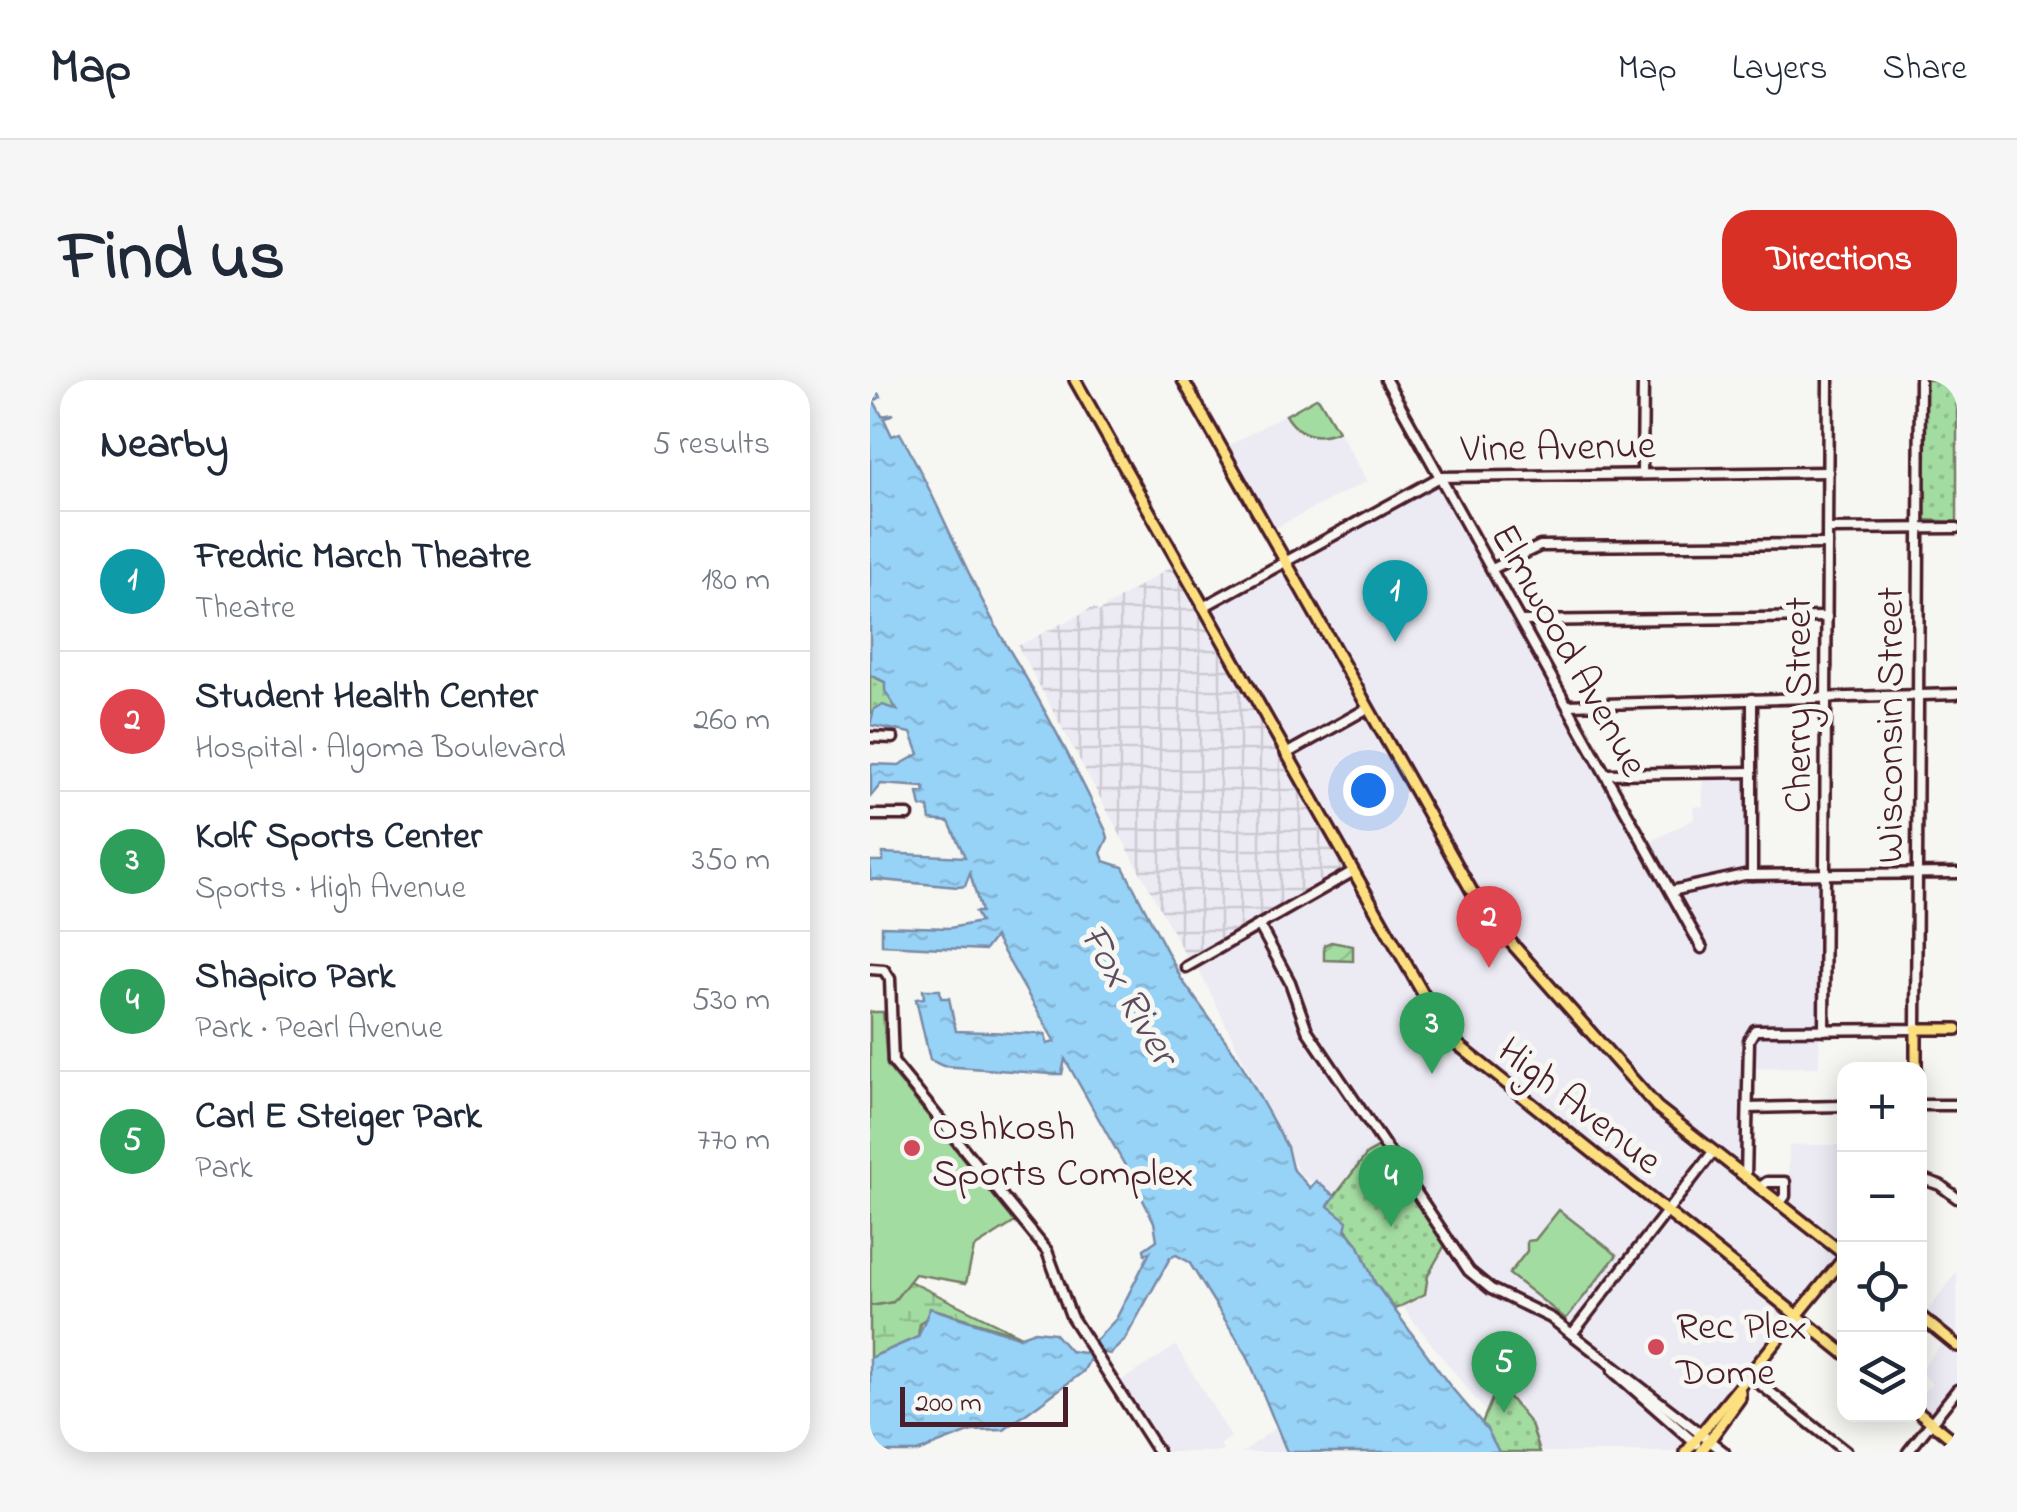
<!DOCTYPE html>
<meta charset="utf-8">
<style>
:root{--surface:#fff;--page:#f6f6f7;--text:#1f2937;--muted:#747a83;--line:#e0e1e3;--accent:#d93025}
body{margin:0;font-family:"Indie Flower",sans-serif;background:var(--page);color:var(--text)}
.controls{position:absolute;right:30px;bottom:30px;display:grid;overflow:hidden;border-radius:20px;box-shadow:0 5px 25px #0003}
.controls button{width:90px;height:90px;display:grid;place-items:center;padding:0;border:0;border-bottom:2px solid var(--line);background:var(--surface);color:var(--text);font:50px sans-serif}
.scale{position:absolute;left:30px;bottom:25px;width:168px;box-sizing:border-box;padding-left:10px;border:5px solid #4a1f2b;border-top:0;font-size:28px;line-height:35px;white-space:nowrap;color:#4a1f2b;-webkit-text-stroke:8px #f6f6f2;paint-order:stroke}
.you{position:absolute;left:498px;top:410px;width:35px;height:35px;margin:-25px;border:8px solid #fff;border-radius:50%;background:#1a73e8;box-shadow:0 0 0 15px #1a73e833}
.badge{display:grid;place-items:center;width:65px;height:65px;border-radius:50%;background:var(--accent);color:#fff;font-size:32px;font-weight:700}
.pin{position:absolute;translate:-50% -82px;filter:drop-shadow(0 2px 5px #0008)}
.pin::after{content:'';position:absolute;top:52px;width:35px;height:30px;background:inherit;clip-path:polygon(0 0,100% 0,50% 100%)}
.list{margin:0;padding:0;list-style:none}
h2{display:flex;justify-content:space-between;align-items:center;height:130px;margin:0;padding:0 40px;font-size:42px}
h2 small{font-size:32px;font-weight:400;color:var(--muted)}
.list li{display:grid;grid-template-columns:65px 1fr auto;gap:30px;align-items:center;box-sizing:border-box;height:140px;padding:0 40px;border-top:2px solid var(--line)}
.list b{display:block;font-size:38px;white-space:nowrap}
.list p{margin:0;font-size:32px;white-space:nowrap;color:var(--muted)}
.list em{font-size:32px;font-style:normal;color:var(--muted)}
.icon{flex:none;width:55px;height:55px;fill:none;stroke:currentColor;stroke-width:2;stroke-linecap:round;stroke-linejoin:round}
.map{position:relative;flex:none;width:1087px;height:1072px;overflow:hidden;border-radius:30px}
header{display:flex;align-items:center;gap:60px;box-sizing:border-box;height:140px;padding:0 50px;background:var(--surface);border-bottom:2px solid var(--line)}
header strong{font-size:48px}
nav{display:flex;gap:55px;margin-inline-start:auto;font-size:35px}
.intro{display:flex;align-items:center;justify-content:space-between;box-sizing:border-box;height:240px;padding:0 60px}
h1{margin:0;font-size:70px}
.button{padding:25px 45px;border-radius:30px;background:var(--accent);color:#fff;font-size:35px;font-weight:700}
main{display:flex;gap:60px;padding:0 60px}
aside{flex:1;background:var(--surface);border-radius:30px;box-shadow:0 5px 25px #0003}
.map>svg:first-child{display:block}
.built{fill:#ecebf4}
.industrial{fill:url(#industrial-grid)}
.wetland{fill:url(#wetland-marsh);stroke:#767e66;stroke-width:2.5}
.park{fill:url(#park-dots);stroke:#767e66;stroke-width:2.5}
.garden{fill:url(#garden-furrows);stroke:#767e66;stroke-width:2.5}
.pitch{fill:#a3dca1;stroke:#767e66;stroke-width:2.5}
.water{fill:url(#water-ripples);stroke:#788aa5;stroke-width:2.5}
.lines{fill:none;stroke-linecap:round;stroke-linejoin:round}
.minor-casing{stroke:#4a1f2b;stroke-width:15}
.major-casing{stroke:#4a1f2b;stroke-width:16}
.minor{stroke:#f6f6f2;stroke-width:8}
.major{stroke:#fce080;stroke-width:9}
.poi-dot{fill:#d1495b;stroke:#f6f6f2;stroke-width:4}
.labels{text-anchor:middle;stroke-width:10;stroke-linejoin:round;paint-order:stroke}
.street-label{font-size:40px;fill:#4a1f2b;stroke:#f6f6f2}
.poi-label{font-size:40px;fill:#4a1f2b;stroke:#f6f6f2;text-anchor:start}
.water-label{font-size:42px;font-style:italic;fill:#5d4c5e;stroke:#f6f6f2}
</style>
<header>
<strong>Map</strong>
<nav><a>Map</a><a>Layers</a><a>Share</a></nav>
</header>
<div class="intro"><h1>Find us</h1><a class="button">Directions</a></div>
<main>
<aside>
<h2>Nearby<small>5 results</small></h2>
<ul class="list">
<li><span class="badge" style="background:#0f9aa8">1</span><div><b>Fredric March Theatre</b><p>Theatre</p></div><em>180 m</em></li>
<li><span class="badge" style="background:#e0444e">2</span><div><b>Student Health Center</b><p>Hospital · Algoma Boulevard</p></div><em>260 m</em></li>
<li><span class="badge" style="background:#2e9e5b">3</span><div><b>Kolf Sports Center</b><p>Sports · High Avenue</p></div><em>350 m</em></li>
<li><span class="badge" style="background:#2e9e5b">4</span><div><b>Shapiro Park</b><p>Park · Pearl Avenue</p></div><em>530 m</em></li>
<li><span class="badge" style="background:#2e9e5b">5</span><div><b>Carl E Steiger Park</b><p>Park</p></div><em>770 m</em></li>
</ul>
</aside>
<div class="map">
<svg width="1087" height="1072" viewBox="0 0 1087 1072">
<defs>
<pattern id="industrial-grid" width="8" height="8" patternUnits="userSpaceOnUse" patternTransform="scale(2.5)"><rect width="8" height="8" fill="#ecebf4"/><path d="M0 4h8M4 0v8" fill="none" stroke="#ccc9d1"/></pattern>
<pattern id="wetland-marsh" width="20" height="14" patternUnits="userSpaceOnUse" patternTransform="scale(2.5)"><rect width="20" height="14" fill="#a3dca1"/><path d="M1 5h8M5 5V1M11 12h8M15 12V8" fill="none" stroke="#8ebc8b"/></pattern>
<pattern id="park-dots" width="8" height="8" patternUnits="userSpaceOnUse" patternTransform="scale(2.5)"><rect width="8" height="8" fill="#a3dca1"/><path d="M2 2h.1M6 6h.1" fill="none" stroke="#8ebc8b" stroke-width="1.8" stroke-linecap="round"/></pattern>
<pattern id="garden-furrows" width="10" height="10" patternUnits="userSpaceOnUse" patternTransform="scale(2.5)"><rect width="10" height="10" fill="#a3dca1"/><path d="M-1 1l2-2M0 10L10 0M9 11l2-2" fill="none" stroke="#8ebc8b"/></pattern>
<pattern id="water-ripples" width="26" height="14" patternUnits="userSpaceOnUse" patternTransform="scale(2.5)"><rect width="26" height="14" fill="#97d2f7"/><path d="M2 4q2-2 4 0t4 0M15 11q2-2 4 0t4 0" fill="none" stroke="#84b4d4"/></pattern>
</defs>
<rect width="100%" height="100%" fill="#f6f6f2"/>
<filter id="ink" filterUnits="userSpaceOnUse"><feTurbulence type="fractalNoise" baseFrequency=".01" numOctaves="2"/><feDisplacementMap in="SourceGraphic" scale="20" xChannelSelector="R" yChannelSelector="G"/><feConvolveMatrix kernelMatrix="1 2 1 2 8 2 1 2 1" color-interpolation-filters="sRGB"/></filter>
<g filter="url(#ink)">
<!-- built -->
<g class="built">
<polygon points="449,15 497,101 403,149 356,67"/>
<polygon points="567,104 772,466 824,439 823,427 833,426 833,397 878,397 881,499 952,497 949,687 874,688 873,783 887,795 919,795 919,765 974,765 974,870 810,1072 638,1072 614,1030 537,933 465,816 430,795 328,588 489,492 333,227"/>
<polygon points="1087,891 1087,1010 1062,1042 1050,1033 1050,1013 1062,1005 1050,990 1076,958 1052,938"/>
<polygon points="306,966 361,1057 350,1065 354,1072 295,1072 249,1002"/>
<polygon points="408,1047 417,1072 373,1072 401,1051"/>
</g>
<!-- industrial -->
<polygon class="industrial" points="308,182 482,492 320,584 148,266 224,227 228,232"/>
<!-- wetland -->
<polygon class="wetland" points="39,901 151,956 67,930 50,943 48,957 0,978 0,926 23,922"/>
<!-- park -->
<g class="park">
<polygon points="1055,0 1087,0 1087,142 1054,140"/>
<polygon points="0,295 15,302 28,330 0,333"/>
<polygon points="513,765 575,865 558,895 555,914 525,929 505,903 488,864 457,826 497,774"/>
<polygon points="633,1010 661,1044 670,1072 629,1072 612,1043 622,1019"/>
</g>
<!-- garden -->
<polygon class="garden" points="461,562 483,566 483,581 454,580 454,565"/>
<!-- pitch -->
<g class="pitch">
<path d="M446,18L449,19L468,51C446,60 428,55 416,35Z"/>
<polygon points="0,632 13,632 17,686 145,842 104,868 96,903 45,894 23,922 0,926"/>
<polygon points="689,830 747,875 696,939 639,894 657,871 657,861 665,860"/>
</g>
<!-- water -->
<path class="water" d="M0,5L11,17L4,21L12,36L23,34L14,39L22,56L30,53C72,127 101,209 146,281C179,335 208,393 236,451L238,458L231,473L234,481L253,487L312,600L368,678L417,767L422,788L440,808L446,801L465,816L458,826L477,841L475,850L488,864L505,903L580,1006L617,1049L629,1072H417L377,975L319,882L306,875L300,878L254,961L240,974L231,972L220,979L213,992L134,1050L102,1051L47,1072H0V978L48,957L60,928L148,957L165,951L184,953L200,971L214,973L246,939L280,872L275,874L274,869L287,860L284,842L262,798L195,679L192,694H181L73,686L60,680L46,619L54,618L53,610H70L71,618H79L86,651L175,654L177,664L185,662L125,557L115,570L12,565V546L80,548L110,542L105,532H111L100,493L95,506L88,507L0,499V481H13V473L95,477L79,442L60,440L58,427H51L48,413L55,412L54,407L11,404L1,416V384L29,385L49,374L41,353L0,345L4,329L13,325L27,330L15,311V302L0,295Z"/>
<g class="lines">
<!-- minor casing -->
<g class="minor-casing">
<g id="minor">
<polyline points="516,0 832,568"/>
<polyline points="772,93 773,0"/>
<polyline points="958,149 1087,148"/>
<polyline points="622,189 670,166 957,164"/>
<polyline points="333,227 570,97 958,92"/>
<polyline points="651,241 957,237"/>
<polyline points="698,325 1087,314"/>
<polyline points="0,357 23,358"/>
<polyline points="416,374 498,328"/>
<polyline points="737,394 882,392"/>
<polyline points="0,435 38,435"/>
<polyline points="882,495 882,319"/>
<polyline points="801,511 874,495 1087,493"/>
<polyline points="389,545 420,602 437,650 599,891 621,909 681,938 854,1072"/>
<polyline points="316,587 482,492"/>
<polyline points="0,589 14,590 20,599 23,682 177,871 201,936 288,1072"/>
<polyline points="954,650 958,0"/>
<polyline points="1050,725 1087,725"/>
<polyline points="878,728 974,726"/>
<polyline points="876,798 879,660 885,650 1046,649 1050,0"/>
<polyline points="1050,798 1070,805 1087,818"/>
<polyline points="889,808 897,802 915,802 915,816 909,824"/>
<polyline points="702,954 843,772"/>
<polyline points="743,991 826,1064"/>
<polyline points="881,997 976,1072"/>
<polyline points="1038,1072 1087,1010"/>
</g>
</g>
<!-- major casing -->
<g class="major-casing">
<g id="major">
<polyline points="205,0 577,656 974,973"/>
<polyline points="313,0 613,531 787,727 974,874"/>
<polyline points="1046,689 1046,649 1087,649"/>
<polyline points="1050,936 1087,966"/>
<polyline points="1050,1033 1087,1063"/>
<polyline points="816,1072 974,878"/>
<polyline points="831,1072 870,1018 870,1011"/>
</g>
</g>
<!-- minor -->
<use href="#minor" class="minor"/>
<!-- major -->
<use href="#major" class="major"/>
</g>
</g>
<!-- markers -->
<g class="poi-dot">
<circle cx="42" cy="768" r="10"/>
<circle cx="786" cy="967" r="10"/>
</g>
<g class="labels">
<!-- street labels -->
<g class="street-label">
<text transform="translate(688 65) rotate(-1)" y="14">Vine Avenue</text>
<text transform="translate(701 269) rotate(61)" y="14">Elmwood Avenue</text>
<text transform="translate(926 325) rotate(-90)" y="14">Cherry Street</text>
<text transform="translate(1018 345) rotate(-90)" y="14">Wisconsin Street</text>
<text transform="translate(711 724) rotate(38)" y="14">High Avenue</text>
</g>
<!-- poi labels -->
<g class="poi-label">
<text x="62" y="759">Oshkosh<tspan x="62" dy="46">Sports Complex</tspan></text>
<text x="806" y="958">Rec Plex<tspan x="806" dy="46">Dome</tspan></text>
</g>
<!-- water labels -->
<g class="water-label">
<text transform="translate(261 613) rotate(60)" y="15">Fox River</text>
</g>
</g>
</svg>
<div class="controls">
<button>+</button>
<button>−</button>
<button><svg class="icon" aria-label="locate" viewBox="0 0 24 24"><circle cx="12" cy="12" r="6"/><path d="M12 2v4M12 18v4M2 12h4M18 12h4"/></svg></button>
<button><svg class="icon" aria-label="layers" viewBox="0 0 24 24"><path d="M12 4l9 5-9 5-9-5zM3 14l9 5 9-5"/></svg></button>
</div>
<div class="scale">200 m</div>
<div class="you"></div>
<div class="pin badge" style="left:525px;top:262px;background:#0f9aa8">1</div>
<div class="pin badge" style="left:619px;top:588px;background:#e0444e">2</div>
<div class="pin badge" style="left:562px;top:694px;background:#2e9e5b">3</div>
<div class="pin badge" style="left:521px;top:847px;background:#2e9e5b">4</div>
<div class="pin badge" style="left:634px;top:1033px;background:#2e9e5b">5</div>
</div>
</main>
